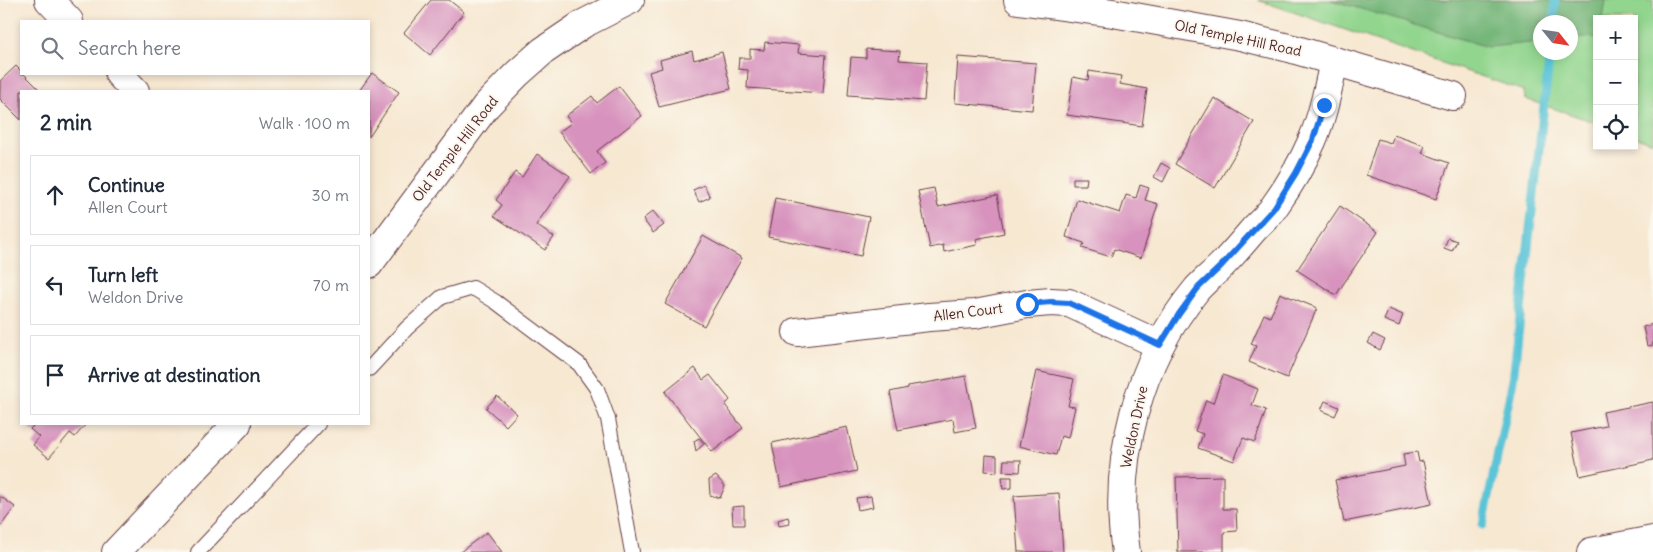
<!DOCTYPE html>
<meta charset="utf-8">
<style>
:root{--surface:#fff;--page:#f6f6f7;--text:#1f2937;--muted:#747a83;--line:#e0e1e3}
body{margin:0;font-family:Delius,sans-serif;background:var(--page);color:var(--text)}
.controls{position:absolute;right:15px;top:15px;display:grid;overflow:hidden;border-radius:0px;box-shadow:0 2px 8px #0003}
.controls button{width:45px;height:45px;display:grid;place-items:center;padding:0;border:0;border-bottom:1px solid var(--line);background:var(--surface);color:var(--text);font:25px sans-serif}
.compass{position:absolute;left:1533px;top:15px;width:45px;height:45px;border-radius:50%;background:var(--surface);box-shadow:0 2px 8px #0003;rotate:120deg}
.stop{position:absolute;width:15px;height:15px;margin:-11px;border:4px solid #1a73e8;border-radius:50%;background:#fff}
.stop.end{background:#1a73e8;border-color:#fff;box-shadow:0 1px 5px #0008}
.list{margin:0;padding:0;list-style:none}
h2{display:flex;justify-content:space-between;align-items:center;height:65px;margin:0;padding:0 20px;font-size:21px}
h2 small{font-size:16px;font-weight:400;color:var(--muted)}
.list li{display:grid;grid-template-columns:32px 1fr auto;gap:15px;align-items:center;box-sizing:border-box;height:80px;margin:0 10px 10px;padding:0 10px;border:1px solid var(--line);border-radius:0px}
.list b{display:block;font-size:19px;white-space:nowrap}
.list p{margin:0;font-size:16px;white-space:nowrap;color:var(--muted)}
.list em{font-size:16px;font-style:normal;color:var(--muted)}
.icon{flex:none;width:28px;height:28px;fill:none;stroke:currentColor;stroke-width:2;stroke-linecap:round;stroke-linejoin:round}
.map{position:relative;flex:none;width:1653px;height:552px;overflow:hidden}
.search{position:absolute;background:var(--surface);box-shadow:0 2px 8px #0003;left:20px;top:20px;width:350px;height:55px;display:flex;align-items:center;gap:12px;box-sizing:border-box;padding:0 18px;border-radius:0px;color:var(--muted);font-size:19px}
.panel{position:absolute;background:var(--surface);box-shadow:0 2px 8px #0003;left:20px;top:90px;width:350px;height:335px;border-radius:0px}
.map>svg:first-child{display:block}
.green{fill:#91d58e;stroke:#6e7a5c;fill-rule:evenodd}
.forest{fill:#74b679;stroke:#5f6a52}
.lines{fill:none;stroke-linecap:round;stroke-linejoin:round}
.stream{stroke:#5bc4d7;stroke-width:9}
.building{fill:#d792bd}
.service-casing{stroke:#643d44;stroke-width:16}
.minor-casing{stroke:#643d44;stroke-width:30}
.secondary-casing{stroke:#643d44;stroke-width:30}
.service{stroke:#fff;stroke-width:14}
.minor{stroke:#fff;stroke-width:28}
.secondary{stroke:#fff;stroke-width:28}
.route{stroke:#1a73e8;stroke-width:6}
.labels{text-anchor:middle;stroke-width:4;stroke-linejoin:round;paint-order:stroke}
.street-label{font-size:14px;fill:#4a1f2b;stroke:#fbf7ec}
</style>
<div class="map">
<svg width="1653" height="552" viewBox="0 0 1653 552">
<rect width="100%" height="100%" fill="#fbf7ec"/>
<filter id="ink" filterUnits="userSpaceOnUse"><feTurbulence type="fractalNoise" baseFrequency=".02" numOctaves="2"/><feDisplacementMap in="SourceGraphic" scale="10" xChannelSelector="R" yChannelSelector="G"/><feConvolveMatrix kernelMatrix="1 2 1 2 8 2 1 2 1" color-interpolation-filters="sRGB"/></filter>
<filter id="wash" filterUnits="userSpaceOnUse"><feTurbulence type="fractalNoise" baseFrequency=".0096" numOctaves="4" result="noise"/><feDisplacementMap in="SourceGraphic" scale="20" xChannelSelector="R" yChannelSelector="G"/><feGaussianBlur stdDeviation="1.12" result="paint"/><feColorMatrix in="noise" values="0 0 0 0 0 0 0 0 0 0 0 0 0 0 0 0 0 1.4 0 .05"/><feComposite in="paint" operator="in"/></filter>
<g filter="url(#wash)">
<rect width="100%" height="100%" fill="#f7e8d2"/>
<!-- green -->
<path class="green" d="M1258,0H1653V143L1634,136V19H1597V123L1525,99L1524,91ZM1540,22H1570V52H1540Z"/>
<!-- forest -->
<polygon class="forest" points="1331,0 1606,0 1603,19 1597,19 1597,37 1571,39 1570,22 1540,22 1540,42 1488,47"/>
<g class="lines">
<!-- stream -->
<g class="stream">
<polyline points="1554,22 1555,0"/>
<polyline points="1483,525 1513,380 1550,52"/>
</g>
</g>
<g id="blocks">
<!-- building -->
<g class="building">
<polygon points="431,0 449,0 464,12 430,55 404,33"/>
<polygon points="765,42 799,45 798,53 826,55 823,93 747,88 748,70 738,69 739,58 750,58 750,49 764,50"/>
<polygon points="866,49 900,51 899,60 927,62 924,101 848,95 851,57 866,58"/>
<polygon points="692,51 694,60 722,52 731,89 659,107 649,72 662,68 660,60"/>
<polygon points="958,57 1036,63 1032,110 955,103"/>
<polygon points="16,66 21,71 21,74 24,74 41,91 21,91 21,120 0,99 0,81"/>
<polygon points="1089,71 1121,76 1120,84 1147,89 1142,126 1067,115 1073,77 1088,80"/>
<polygon points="372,73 399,92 369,137 369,91 359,91"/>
<polygon points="619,86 642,116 597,151 605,163 591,174 559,132 571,123 566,116 592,96 597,103"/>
<polygon points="1214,98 1254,122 1215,188 1175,164"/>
<polygon points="1394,135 1425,146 1422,153 1449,163 1436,199 1366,175 1378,139 1391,143"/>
<polygon points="537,154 570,176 536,225 554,237 545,250 494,216 502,205 496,200 515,172 522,177"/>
<polygon points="1161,163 1170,168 1163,182 1154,177"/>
<polygon points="1073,178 1087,178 1086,185 1073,185"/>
<polygon points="704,185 710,197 699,202 693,190"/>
<polygon points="1140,185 1149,188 1145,200 1158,204 1141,258 1114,249 1111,257 1082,248 1084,243 1066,237 1077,199 1120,213 1126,195 1136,198"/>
<polygon points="934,188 938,207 997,195 1004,233 976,239 977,245 944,252 943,245 930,248 918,191"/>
<polygon points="775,198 869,217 861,256 768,237"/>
<polygon points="1340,206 1378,232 1336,295 1297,270"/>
<polygon points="653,211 664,225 653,233 643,219"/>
<polygon points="703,236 742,258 704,326 665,304"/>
<polygon points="1448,238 1457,241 1452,251 1444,248"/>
<polygon points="1280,293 1317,308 1287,378 1249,362 1256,346 1251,344 1264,314 1270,317"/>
<polygon points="1389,309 1403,315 1399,326 1384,320"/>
<polygon points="1653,324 1653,345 1647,346 1643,327"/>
<polygon points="1373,334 1385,340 1380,350 1368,343"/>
<polygon points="695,368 703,380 710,375 730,400 725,405 743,428 712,452 665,392"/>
<polygon points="1036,371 1074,379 1068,406 1075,407 1068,438 1061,436 1056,455 1019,446"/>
<polygon points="1223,375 1258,389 1252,405 1266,410 1255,442 1243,438 1234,461 1198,448 1203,434 1195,431 1206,400 1213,403"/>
<polygon points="966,376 976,428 955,432 953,419 898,430 890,392 908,388 908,386"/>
<polygon points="497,396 517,414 506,426 486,408"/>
<polygon points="1325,401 1339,407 1335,416 1321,410"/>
<polygon points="1653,402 1653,460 1580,476 1571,433 1606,426 1603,412"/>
<polygon points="35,424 86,424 75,437 70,433 49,458 33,445 39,437 30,429"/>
<polygon points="847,427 857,471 781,487 772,443"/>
<polygon points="699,438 704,444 696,451 694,441"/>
<polygon points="1417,452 1419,462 1423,461 1432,504 1344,522 1335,480 1405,466 1403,454"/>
<polygon points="986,455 997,456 997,472 985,471"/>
<polygon points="1004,460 1021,460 1020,472 1003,471"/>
<polygon points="716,476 725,486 720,498 710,495 709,480"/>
<polygon points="1223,476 1223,509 1236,509 1237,531 1224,532 1224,552 1178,552 1176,477"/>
<polygon points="1002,477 1012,477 1012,488 1003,489"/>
<polygon points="1059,493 1063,552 1018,552 1014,496"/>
<polygon points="0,496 15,507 0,527"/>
<polygon points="871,496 873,507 858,510 856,498"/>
<polygon points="744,506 744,525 733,525 732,507"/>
<polygon points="788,517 790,524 779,526 778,520"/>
<polygon points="487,532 502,552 460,552"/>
</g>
</g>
</g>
<g filter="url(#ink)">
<use href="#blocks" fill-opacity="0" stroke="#643d44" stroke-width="1"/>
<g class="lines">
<!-- service casing -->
<g class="service-casing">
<g id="service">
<polyline points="369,369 407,328 442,297 473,288 496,302 579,364 597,389 608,419 632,552"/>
<polyline points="198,552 318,424"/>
</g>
</g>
<!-- minor casing -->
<g class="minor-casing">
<g id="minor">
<polyline points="49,0 69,21"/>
<polyline points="1018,0 1113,13 1240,36 1293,49 1453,96"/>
<polyline points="119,74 135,91"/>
<polyline points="369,264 486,106 517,74 543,51 583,24 630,0"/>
<polyline points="797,332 929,317 975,314 1027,304 1051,302 1069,303 1160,345"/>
<polyline points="116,552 237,424"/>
<path d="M1126,552C1112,462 1138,360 1197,289C1204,281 1213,274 1221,266C1233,254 1243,242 1254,229C1261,222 1269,215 1274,207C1289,186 1302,164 1312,141C1323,116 1328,88 1334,61"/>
</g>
</g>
<!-- secondary casing -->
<g class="secondary-casing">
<polyline id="secondary" points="1591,552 1653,540"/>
</g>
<!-- service -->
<use href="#service" class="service"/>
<!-- minor -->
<use href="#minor" class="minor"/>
<!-- secondary -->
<use href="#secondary" class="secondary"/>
</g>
</g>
<g class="lines" filter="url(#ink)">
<!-- route -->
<polyline class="route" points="1027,304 1051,302 1069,303 1160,345 1179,314 1198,288 1221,266 1274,208 1296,173 1313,140 1324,105"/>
</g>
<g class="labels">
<!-- street labels -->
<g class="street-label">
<text transform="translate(1238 38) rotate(12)" y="5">Old Temple Hill Road</text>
<text transform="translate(455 149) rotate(-52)" y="5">Old Temple Hill Road</text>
<text transform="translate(968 312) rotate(-7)" y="5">Allen Court</text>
<text transform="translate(1134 427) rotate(-78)" y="5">Weldon Drive</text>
</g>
</g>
</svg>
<div class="controls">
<button>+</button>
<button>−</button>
<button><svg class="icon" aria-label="locate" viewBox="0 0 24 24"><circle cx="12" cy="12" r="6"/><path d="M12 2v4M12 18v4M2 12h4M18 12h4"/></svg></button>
</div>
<svg class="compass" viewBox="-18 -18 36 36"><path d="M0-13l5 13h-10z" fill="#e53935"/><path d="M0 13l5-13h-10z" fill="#747a83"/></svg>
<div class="stop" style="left:1027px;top:304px"></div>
<div class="stop end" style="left:1324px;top:105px"></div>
<div class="search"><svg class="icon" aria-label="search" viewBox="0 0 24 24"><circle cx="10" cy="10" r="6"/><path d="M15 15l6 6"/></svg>Search here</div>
<section class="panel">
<h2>2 min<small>Walk · 100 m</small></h2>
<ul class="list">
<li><svg class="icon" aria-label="ahead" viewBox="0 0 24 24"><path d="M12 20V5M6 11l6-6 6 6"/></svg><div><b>Continue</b><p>Allen Court</p></div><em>30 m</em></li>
<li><svg class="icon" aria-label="left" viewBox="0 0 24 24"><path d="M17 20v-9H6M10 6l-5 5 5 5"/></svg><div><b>Turn left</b><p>Weldon Drive</p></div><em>70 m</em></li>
<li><svg class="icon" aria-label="arrive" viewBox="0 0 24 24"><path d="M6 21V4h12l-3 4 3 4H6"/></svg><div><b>Arrive at destination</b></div></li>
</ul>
</section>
</div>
